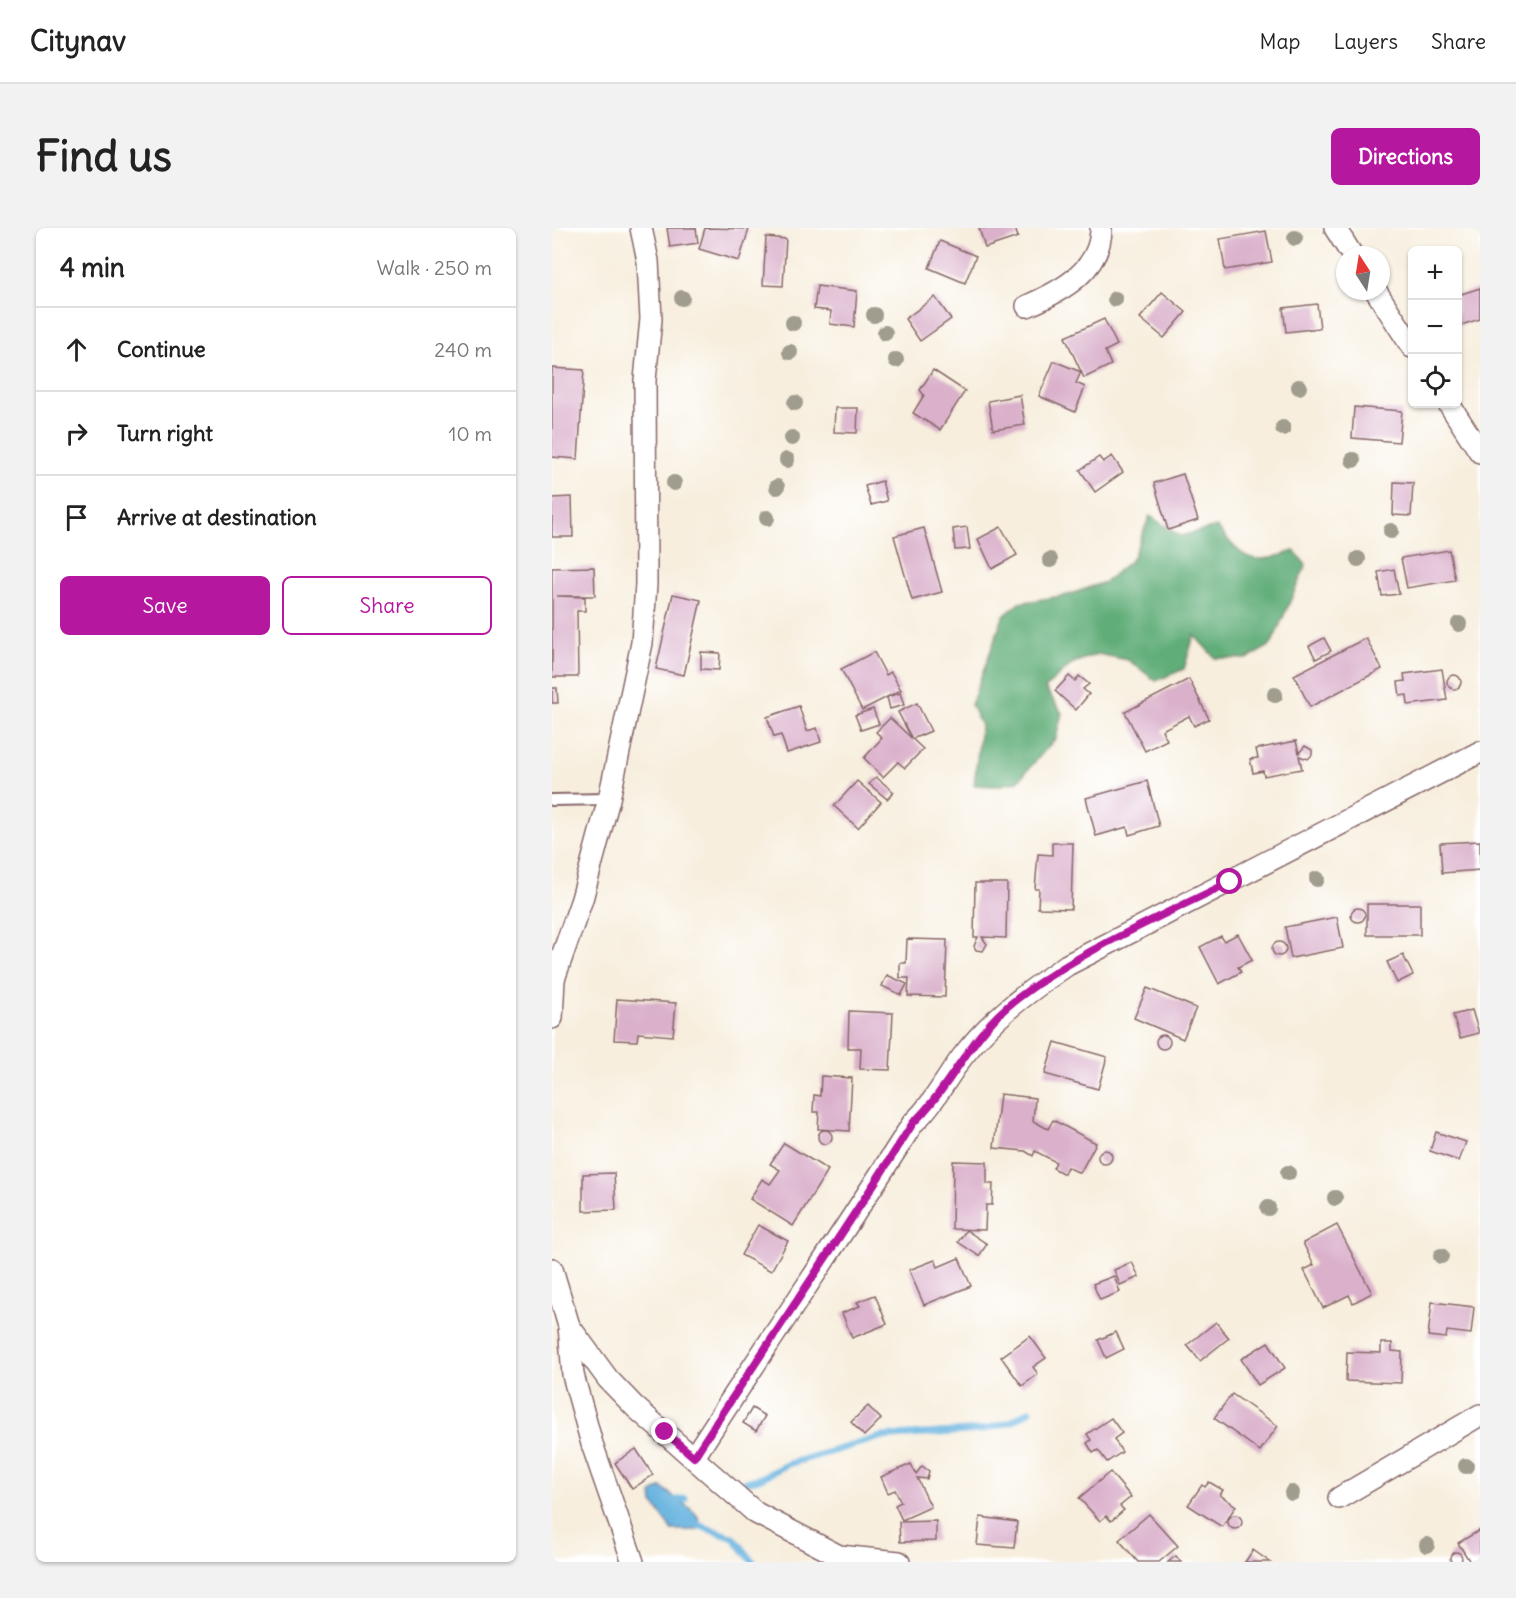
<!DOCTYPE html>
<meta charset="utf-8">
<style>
:root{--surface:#fff;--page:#f2f2f2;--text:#222;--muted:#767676;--line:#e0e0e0;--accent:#b5179e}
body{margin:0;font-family:Delius,sans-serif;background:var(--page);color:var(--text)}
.controls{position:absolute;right:18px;top:18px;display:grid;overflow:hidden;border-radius:9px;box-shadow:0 2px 4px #0004}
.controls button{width:54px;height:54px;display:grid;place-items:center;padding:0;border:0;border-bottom:2px solid var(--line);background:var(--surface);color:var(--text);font:30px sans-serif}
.compass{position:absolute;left:784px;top:18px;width:54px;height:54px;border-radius:50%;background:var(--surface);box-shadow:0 2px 4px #0004;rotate:348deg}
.stop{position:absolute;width:18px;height:18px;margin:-14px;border:4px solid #b5179e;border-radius:50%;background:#fff}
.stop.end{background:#b5179e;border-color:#fff;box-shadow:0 2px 6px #0008}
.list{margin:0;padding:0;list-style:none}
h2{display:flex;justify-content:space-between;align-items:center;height:78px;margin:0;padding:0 24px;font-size:26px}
h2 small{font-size:20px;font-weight:400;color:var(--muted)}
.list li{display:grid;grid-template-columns:39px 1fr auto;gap:18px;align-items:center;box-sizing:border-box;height:84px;padding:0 24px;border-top:2px solid var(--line)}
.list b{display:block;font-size:22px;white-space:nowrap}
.list em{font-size:20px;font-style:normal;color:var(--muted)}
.actions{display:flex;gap:12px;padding:18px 24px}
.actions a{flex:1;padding:14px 0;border:2px solid var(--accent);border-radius:9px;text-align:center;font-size:21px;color:var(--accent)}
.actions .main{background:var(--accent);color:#fff}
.icon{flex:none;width:33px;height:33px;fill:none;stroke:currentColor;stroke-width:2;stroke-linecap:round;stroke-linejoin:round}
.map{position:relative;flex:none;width:928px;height:1334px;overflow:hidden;border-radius:9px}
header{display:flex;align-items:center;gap:36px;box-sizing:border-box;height:84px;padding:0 30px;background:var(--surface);border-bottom:2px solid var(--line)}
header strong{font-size:28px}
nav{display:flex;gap:33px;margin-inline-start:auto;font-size:21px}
.intro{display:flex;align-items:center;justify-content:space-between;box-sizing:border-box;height:144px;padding:0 36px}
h1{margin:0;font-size:42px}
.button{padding:15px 27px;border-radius:9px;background:var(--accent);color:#fff;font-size:21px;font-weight:700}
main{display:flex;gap:36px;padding:0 36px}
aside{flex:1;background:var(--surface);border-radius:9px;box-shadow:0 2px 4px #0004}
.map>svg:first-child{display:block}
.forest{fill:#61ad78;stroke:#566652;stroke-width:1.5}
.water{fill:#66b3df;stroke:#586985;stroke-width:1.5}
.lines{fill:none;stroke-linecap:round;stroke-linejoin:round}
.stream{stroke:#66b3df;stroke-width:7}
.building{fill:#dab0cb}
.lane-casing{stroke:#876769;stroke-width:14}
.street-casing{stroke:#876769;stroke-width:24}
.lane{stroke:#fff;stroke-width:10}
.street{stroke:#fff;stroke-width:21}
.tree{fill:#a19d8e}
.route{stroke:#b5179e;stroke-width:8}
</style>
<header>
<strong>Citynav</strong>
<nav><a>Map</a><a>Layers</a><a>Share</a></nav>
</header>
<div class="intro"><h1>Find us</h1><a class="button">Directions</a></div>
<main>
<aside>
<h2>4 min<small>Walk · 250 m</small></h2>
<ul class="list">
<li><svg class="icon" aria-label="ahead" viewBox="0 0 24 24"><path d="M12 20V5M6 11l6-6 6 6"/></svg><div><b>Continue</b></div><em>240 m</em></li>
<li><svg class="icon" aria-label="right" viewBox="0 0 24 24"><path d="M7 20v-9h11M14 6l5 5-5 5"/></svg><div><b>Turn right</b></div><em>10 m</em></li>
<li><svg class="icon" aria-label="arrive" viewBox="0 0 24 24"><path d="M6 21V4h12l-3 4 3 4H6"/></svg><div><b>Arrive at destination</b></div></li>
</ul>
<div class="actions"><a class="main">Save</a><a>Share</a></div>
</aside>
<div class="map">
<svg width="928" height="1334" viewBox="0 0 928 1334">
<rect width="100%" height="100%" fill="#fff"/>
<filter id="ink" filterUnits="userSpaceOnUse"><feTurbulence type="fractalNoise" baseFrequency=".0167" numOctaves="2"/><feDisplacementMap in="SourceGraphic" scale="12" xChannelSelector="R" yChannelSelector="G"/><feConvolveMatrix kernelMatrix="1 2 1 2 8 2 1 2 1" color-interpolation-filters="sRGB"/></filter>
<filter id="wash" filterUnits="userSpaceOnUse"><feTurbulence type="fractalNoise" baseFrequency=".008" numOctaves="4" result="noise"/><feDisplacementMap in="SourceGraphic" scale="24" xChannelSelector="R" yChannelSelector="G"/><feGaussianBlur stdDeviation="1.35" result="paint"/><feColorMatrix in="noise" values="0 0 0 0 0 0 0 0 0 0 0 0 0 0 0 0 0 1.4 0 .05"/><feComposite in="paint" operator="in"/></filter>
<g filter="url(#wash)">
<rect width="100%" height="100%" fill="#f7eedd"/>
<!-- forest -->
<path class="forest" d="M598,288L628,308L665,299C693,333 699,338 742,323L754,337L719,417L695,431L663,430L642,407L632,441L604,453L576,432L546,426L521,435L493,460L510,485L504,510L466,553L444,558L422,557L429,498L419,477L451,389L467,375L516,367L553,354L580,331Z"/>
<!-- water -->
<path class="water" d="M110,1259C122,1272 139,1276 148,1292L145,1302H120L101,1275L100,1265Z"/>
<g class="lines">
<!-- stream -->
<g class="stream">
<polyline points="194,1254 209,1250 236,1236 329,1209 430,1202 459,1194 477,1183"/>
<polyline points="118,1273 133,1271"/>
<polyline points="140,1295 182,1310 201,1334"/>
</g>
</g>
<g id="blocks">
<!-- building -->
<g class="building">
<polygon points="115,0 144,0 146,15 118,19"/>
<polygon points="153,0 197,1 187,33 147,21"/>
<polygon points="427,0 463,0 466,9 433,20"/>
<polygon points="714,3 720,34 673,42 668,11"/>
<polygon points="214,9 234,11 231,58 211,57"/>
<polygon points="388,13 424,28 413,55 377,40"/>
<polygon points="265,58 305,63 302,99 278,96 279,83 262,81"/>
<polygon points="928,60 928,91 906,98 906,67"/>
<polygon points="610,64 634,84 612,110 588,90"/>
<polygon points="383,69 399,91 368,113 353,91"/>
<polygon points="765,76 768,100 734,104 731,80"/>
<polygon points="552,91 565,117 553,123 559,137 532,150 513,109"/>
<polygon points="502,133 529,144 524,155 533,159 523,184 487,168"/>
<polygon points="0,140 32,142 26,231 0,229"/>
<polygon points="381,142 413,163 388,202 361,185 372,167 368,162"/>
<polygon points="468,167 473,197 441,202 436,173"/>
<polygon points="802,179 850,183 847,214 800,210"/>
<polygon points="283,180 306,180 305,205 282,204"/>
<polygon points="560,228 571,244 543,264 528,242 547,229 551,234"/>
<polygon points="631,246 646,292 616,302 602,255"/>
<polygon points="330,253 335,273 319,277 313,258"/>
<polygon points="842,254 861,255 859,288 841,287"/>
<polygon points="20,269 21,309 0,309 0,270"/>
<polygon points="415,299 418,321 403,322 401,301"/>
<polygon points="449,299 465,327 440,341 426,311"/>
<polygon points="372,300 390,364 360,372 342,308"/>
<polygon points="897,322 903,352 855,360 849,330"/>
<polygon points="42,339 43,368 5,368 33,369 33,383 25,383 26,449 0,449 0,340"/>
<polygon points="842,341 847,366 830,368 826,344"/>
<polygon points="121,366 149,372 132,447 104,441"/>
<polygon points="772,410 779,423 764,431 757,418"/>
<polygon points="814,410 830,441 758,479 742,447"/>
<polygon points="149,424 168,425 167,442 149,441"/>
<polygon points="322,424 334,447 339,444 349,462 310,482 289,441"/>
<polygon points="890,441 895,472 856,477 855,467 848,468 846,454 853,453 852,446"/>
<circle cx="902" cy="454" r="7"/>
<polygon points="517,448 523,453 527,448 537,456 531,461 537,466 524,482 503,463"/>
<polygon points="637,451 657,491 642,498 637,488 610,502 615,512 593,523 573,484"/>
<polygon points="0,460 5,460 6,475 0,475"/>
<polygon points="348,465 352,477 338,481 335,469"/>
<polygon points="365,475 379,503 360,511 346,484"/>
<polygon points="247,478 255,503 265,500 269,514 235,525 229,507 222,509 215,489"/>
<polygon points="321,481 327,496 309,502 303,487"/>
<polygon points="338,490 371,521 353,540 346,534 331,549 312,530 330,510 324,504"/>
<polygon points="744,513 747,525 753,518 760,522 760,527 756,531 747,528 750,541 712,548 711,543 701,545 698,531 706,530 704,521"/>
<polygon points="324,549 342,564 335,571 317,556"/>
<polygon points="305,553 329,574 306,600 282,578"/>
<polygon points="595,553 607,598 577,607 575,599 544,608 534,570"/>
<polygon points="928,613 928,642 890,645 888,615"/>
<polygon points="500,615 521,615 519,681 486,680 487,661 483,661 486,626 500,627"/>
<polygon points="423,655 455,655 454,710 430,709 435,716 431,723 424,722 422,718 426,709 422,709"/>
<rect x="815" y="676" width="53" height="31"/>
<circle cx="806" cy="687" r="7"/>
<polygon points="785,689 791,720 739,730 733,699"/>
<polygon points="686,706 700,732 686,739 689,744 667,756 648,719 669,708 672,713"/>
<polygon points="355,711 395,712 393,769 356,768 357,750 348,750 348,735 354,735"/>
<circle cx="727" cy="721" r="7"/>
<polygon points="851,727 861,747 845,755 835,734"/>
<polygon points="335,747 355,756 349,767 330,758"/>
<polygon points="595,760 644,780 631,811 582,790"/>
<polygon points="65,771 124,775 121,808 86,805 85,813 62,812"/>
<polygon points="920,782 927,805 908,810 901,787"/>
<polygon points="297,783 341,785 338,842 308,841 309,820 296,820"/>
<circle cx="611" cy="814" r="7"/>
<polygon points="503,814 555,829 546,861 493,846"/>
<polygon points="269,848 300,850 297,903 266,901 267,884 261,884 262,867 268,868"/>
<polygon points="448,866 483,870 481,893 496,901 501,892 544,915 528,945 515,939 512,946 501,940 504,934 483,923 481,928 473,923 442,920"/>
<circle cx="273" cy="909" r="7"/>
<polygon points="884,904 914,914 907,933 878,923"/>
<polygon points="232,915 276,942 241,998 198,971 210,951 218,956 228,942 218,936"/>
<circle cx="553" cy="929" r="7"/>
<polygon points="401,933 435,934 435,956 441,956 440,977 434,977 433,1002 400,1001"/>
<polygon points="62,945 64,982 31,983 31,946"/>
<polygon points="206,997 236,1013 219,1043 189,1027"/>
<polygon points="785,997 820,1065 801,1075 797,1067 771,1080 752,1042 762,1037 751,1015"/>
<polygon points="414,1002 435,1016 427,1028 406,1014"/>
<polygon points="407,1030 419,1058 372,1077 357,1042 383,1032 386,1039"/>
<polygon points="580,1034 587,1049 568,1057 562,1042"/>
<polygon points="562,1048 568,1064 548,1072 541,1056"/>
<polygon points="323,1067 335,1096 300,1110 290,1085 308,1078 305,1074"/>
<polygon points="880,1074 922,1079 919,1106 895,1103 894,1110 876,1108"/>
<polygon points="664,1094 677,1110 648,1133 635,1117"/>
<polygon points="564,1104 572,1121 554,1130 546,1112"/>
<polygon points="478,1108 494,1130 481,1139 486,1146 470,1158 449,1129"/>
<polygon points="716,1114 733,1140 706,1157 689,1131"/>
<polygon points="829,1115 840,1115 840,1123 850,1124 849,1155 794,1153 795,1124 829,1125"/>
<polygon points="680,1166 726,1198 708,1223 662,1190"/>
<polygon points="316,1178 329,1191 312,1208 299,1194"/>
<polygon points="200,1180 213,1188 204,1203 191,1195"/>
<polygon points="559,1190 570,1205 562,1211 570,1224 555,1234 546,1222 541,1225 535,1215 539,1212 535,1206"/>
<polygon points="84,1221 101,1247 80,1261 63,1235"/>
<polygon points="359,1236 364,1246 370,1238 377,1243 375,1251 365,1250 379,1279 350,1292 343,1277 349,1274 343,1262 336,1265 329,1249"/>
<polygon points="558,1244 579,1269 568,1278 572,1282 559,1293 554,1288 548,1293 527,1270"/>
<polygon points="657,1254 671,1262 668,1267 684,1278 670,1299 636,1277 650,1257 653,1259"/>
<polygon points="597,1286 626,1318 607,1334 586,1334 567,1312"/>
<circle cx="683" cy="1294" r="7"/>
<polygon points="428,1289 465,1294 462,1320 425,1317"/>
<polygon points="384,1293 384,1313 348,1314 347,1294"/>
<polygon points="928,1302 928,1334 918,1334 906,1315"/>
<polygon points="701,1322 718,1334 693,1334"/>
<circle cx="904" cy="1330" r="6"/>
<polygon points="624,1328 629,1334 616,1334"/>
</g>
</g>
</g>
<g filter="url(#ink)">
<use href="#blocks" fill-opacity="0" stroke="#876769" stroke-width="1.5"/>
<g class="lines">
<!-- lane casing -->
<g class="lane-casing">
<polyline id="lane" points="0,572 57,571"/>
</g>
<!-- street casing -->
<g class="street-casing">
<g id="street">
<polyline points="783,0 800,27"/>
<polyline points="824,63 860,119"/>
<path d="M475,78C510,63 549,42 549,0"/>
<polyline points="897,176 928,224"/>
<polyline points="0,790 2,751 30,671 57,571 90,415 94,356 93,152 99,91 96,33 89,0"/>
<polyline points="0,1041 17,1098 56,1151 83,1179 204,1285 287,1328 347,1334"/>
<polyline points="17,1098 21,1147 40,1216 81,1334"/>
<path d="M142,1229C214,1117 290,1008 361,895C382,876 394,850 411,828C440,790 476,764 515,737L928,524"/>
<polyline points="787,1270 928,1187"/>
</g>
</g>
<!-- lane -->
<use href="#lane" class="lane"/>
<!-- street -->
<use href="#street" class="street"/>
</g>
<!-- trees -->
<g class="tree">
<circle cx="743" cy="10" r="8"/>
<circle cx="130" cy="70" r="8"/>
<circle cx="563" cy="71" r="8"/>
<circle cx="322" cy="87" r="8"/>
<circle cx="241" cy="95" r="8"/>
<circle cx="333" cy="105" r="8"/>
<circle cx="238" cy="124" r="8"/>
<circle cx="344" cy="132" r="8"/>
<circle cx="747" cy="159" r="8"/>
<circle cx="243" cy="175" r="8"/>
<circle cx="731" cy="200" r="8"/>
<circle cx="240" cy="210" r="8"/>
<circle cx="235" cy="232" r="8"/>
<circle cx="801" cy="232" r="8"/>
<circle cx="122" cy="255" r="8"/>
<circle cx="225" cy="259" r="8"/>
<circle cx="215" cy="290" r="8"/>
<circle cx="839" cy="303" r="8"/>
<circle cx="806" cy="331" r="8"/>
<circle cx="498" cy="332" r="8"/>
<circle cx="907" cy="396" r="8"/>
<circle cx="723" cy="467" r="8"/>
<circle cx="765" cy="651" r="8"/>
<circle cx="736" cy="945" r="8"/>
<circle cx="783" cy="970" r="8"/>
<circle cx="716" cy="980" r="8"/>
<circle cx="889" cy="1028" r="8"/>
<circle cx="914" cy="1238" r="8"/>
<circle cx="740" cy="1265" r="8"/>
<circle cx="875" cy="1317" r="8"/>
</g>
</g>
<g class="lines" filter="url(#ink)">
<!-- route -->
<path class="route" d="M113,1204L142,1229C214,1117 290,1008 361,895C397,861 417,811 456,778C518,727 606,690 678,654"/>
</g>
</svg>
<div class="controls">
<button>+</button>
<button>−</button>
<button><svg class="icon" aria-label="locate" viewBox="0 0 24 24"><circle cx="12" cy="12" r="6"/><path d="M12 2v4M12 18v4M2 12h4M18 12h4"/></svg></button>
</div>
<svg class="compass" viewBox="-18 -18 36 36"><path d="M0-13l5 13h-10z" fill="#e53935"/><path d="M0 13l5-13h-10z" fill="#767676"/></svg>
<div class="stop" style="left:678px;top:654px"></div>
<div class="stop end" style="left:113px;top:1204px"></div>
</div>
</main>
